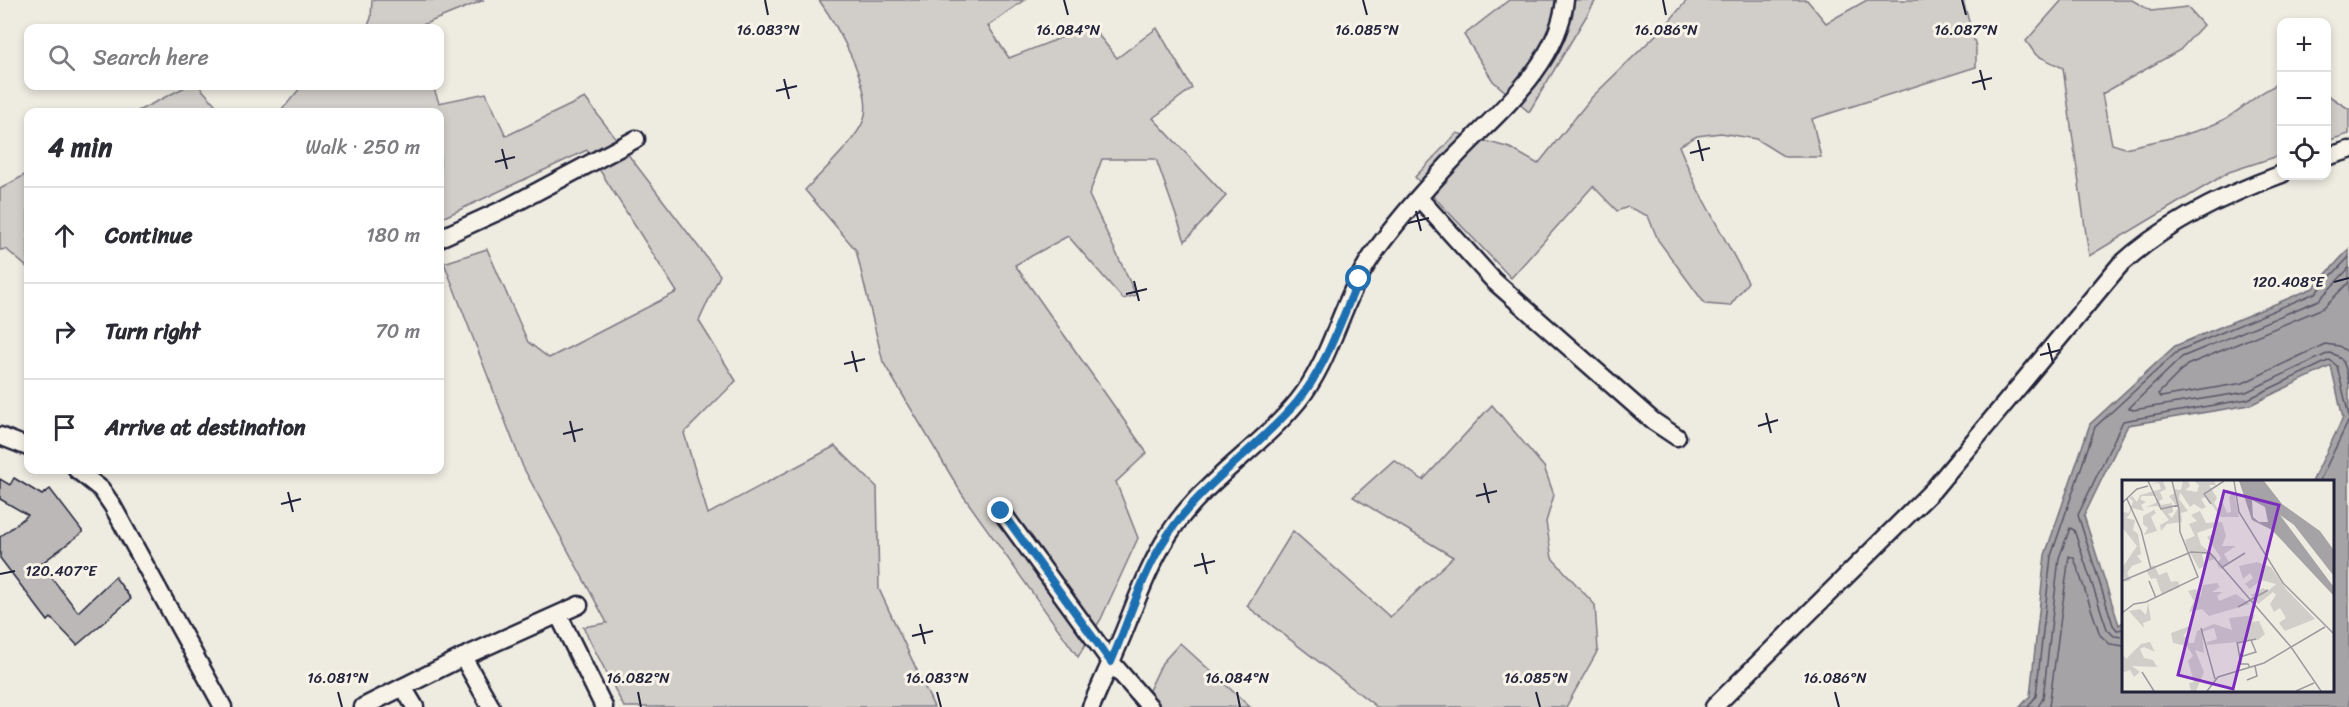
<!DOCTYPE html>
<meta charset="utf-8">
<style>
:root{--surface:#fff;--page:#f2f2f3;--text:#2b2b33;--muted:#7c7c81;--line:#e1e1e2}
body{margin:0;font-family:Sriracha,sans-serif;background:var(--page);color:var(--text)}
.controls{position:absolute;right:18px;top:18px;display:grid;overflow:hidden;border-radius:12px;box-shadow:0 3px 9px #0003}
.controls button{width:54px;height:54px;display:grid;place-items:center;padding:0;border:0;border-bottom:2px solid var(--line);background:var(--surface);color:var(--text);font:30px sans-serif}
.stop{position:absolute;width:18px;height:18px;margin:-14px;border:4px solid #1f6fb2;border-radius:50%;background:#fff}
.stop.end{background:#1f6fb2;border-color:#fff;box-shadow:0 2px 6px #0008}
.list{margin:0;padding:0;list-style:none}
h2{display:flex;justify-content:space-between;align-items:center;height:78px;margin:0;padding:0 24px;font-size:26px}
h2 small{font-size:20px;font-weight:400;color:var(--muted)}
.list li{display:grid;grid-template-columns:39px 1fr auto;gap:18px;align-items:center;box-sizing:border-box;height:96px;padding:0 24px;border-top:2px solid var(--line)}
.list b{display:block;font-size:22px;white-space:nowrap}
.list em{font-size:20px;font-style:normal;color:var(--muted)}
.icon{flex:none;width:33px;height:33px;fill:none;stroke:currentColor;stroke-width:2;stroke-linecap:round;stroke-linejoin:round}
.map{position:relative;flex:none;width:2349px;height:707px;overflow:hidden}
.search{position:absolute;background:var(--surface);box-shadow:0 3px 9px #0003;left:24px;top:24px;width:420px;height:66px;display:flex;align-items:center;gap:15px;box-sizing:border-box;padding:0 21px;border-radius:12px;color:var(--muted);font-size:22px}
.panel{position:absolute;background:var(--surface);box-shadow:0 3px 9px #0003;left:24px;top:108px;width:420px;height:366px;border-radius:12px}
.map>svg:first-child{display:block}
.green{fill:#d1cdc9;stroke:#7a7882;stroke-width:1.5}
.water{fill:#a6a3a6;stroke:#716f7b;stroke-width:1.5;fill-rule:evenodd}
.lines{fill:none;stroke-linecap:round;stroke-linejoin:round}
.shore{stroke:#575666;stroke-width:1.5}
.building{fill:#bbb8b7;stroke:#22223b;stroke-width:1.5}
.minor-casing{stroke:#22223b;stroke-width:21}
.minor{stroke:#f7f3e8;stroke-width:16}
.route{stroke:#1f6fb2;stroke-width:8}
.ticks{fill:none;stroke:#22223b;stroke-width:2}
.inset-road{fill:none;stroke:#9c9b9f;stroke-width:1.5}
.view{fill:#7b2cbf;fill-opacity:0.15;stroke:#7b2cbf;stroke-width:3}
.inset-edge{fill:none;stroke:#22223b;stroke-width:3}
.ticks-label{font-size:15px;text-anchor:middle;fill:#22223b;stroke:#f7f3e8;stroke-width:6;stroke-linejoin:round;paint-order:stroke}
</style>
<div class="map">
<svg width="2349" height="707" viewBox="0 0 2349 707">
<rect width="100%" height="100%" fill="#eeebe1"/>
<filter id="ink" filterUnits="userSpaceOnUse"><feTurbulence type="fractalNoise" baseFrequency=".0167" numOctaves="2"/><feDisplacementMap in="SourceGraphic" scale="12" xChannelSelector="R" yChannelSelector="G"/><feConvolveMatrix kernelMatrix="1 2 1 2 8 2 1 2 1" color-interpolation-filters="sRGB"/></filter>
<g filter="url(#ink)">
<!-- green -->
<g class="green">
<polygon points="372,0 484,0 415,28 367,28 371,18"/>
<path d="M819,0H1024L988,26L1009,58L1091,26L1117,58L1157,28L1192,88L1153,118L1226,196L1185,241L1156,159H1102L1089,195L1136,295L1123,299L1068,236L1015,265L1147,453L1116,482L1138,538L1101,619L1078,657L962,494L883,362L856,250L805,190C820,174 857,140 864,119C874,89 836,24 819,0Z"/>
<polygon points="1509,0 1596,0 1529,112 1493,81 1464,35"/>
<polygon points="1687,0 1807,0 1826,23 1867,0 1963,0 1976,47 1976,67 1812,119 1821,157 1785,157 1756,139 1721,133 1697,136 1679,146 1696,186 1748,282 1730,306 1705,304 1658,240 1648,216 1628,207 1617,211 1593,186 1511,278 1415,177 1457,133 1510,148 1538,164 1592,97 1667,24"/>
<path d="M2062,0H2132L2151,11L2187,7L2203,25L2180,50L2102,94L2112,144L2125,148C2154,141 2193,135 2219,122C2243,111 2256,92 2281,83V155L2229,172L2089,256L2063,68L2036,55L2026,41Z"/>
<polygon points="187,86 199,86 222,112 136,112"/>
<polygon points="302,86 433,86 439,103 486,93 506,136 585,98 720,275 699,321 736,381 684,433 708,514 835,446 877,487 879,589 934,707 624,707 583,627 607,623 523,467 444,263 487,249 528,342 549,358 677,292 587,150 440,219 440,112 280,112"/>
<polygon points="2326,94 2349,109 2349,134 2327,141"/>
<polygon points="28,173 28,268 6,249 0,250 0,189"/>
<polygon points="1492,405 1544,467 1554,495 1546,522 1552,558 1595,605 1598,650 1566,707 1377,707 1247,606 1293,531 1390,617 1453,557 1353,497 1394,460 1423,480"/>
<polygon points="1180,643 1250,707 1141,707 1162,663"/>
</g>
<!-- water -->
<path class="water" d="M2349,249V707H2020L2030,696L2045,555L2090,424L2175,346L2313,288ZM2331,366L2343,418L2312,482H2332V690H2124V621L2119,625L2084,516L2128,425L2250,405Z"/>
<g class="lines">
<!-- shore -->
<g class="shore">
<path d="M2349,268L2319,300L2182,357L2129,408L2133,410L2246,392L2329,353C2345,355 2346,369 2349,383"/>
<polyline points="2349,282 2323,308 2187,365 2158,394 2161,397 2243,383 2325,344 2339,346 2349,353"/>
<polyline points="2319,482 2349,420"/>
<polyline points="2124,629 2117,630 2113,625 2078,515 2123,421 2248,399 2330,360 2337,366 2349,416"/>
<polyline points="2028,707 2036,696 2051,556 2095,427 2178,351 2315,293 2349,257"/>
<polyline points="2038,707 2043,698 2059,558 2070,528 2074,530 2107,629 2114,636 2124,637"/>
<polyline points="2049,707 2069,556 2074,558 2100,635 2110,644 2124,646"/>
</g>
</g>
<!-- building -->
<polygon class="building" points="14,478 42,495 50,489 83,532 41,564 78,612 115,577 131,599 77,645 51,618 48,621 0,558 0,537 28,515 0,499 0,479 10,485"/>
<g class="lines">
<!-- minor casing -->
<g class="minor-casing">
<g id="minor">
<polyline points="2326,157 2349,150"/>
<polyline points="1419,198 1494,281 1653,421 1677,437"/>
<polyline points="440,238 506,208 636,139"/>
<polyline points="0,436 28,447"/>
<polyline points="77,470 101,489 112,505 223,707"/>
<polyline points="1001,511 1111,662 1150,707"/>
<polyline points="559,616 604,707"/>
<polyline points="463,657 491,707"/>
<polyline points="403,687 415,707"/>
<polyline points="363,707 463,657 579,605"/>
<path d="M1091,707C1103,679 1116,652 1127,624C1139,594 1151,562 1169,534C1202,482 1259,449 1298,401C1332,359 1341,301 1372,256C1396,221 1427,187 1456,156C1499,111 1558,65 1565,0"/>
<path d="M1714,707L1933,490L2119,266C2164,224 2224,195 2282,174"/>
</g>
</g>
<!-- minor -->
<use href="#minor" class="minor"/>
</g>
</g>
<g class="lines" filter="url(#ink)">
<!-- route -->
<path class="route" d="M1001,511L1111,662C1129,620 1143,571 1169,533C1204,482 1258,448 1297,402C1326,368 1341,319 1359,279"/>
</g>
<!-- ticks -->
<path class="ticks" d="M765,0L768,15M1064,0L1068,15M1363,0L1367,15M1663,0L1666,15M1962,0L1966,15M1980,70L1985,90M784,79L789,99M1972,83L1992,78M776,91L797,86M1698,140L1703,161M502,149L507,169M1690,153L1710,148M495,162L515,157M1416,211L1421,231M1408,223L1429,218M1134,281L1139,301M2334,282L2349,278M1126,294L1147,289M2048,343L2053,363M852,351L857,372M2040,355L2060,350M844,364L865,359M1766,413L1771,433M570,421L575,442M1758,426L1778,420M563,434L583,429M1484,483L1489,503M288,492L293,512M1476,496L1497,491M281,504L301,499M1202,553L1207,574M1194,566L1215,561M0,574L15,571M920,624L925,644M912,636L933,631M338,692L342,707M638,692L641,707M937,692L941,707M1237,692L1240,707M1536,692L1540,707M1835,692L1839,707"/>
<!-- overview -->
<g transform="translate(2122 480)">
<rect width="212" height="212" fill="#eeebe1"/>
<path d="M41,1L44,9L38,12L41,19L37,21L39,25L50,23L51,32L46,34L50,38L56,28L47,16L53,13L52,9L59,10L61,1H66L68,6L63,10L75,12L77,5L72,1H92L94,5H87L95,18L92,23L96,29L101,23L105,33L109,32L107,17L112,12L117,37H99L84,17L79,19L84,27L80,29L72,24L68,27L58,12L57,19L66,31L59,33L60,42L45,44L39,51L38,45L47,40L36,26L24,27L34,23L35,16H20L18,19L24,22L19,25L22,31L10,28L8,34L4,38L13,40L11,50L16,54L19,74L15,76L20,82L10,86L5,93L9,100L3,102L0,88L15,66L0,47V32L7,33L11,21L7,18L10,16L15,22L18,15L39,9L37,3L28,4ZM32,30L34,33L29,37L35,51L22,55L26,48L21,44V36ZM78,31L84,43L100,42L104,56L100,66H114L102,74L107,82L97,88L95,84L99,78L85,57L93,53L92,47L75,53L79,65L95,78L87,81L84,74H80L83,86L77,89L65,67L63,60L73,56L67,44L75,41L69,35ZM135,82L149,87L164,109L193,139L163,151L157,143L164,138L158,128L152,132L148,124L154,115L151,112L136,124L129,115L141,108L146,111L154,104L139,100L128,109L123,104L131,98L128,93L121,99L117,86ZM32,85L37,95L45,92L49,102L56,101L58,107L40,115L34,98L29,99L24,90ZM95,103L98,107L90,112H101L95,116L97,121L114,114L128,124L87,136L80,129L67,132L72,121L66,111L74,109L78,118L81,105ZM26,122L29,140L21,143L22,148L7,131L18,129L24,135ZM133,135L130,142L137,141L143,154L136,160L85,165V162L95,159L92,148L80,152L82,173L73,170L82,192L74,211H69L67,203L72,202L66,181L71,176L65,166L51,163L49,153L68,146L61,157L65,156L67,163H72L75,151L92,144L110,150L107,138ZM28,162L33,172L22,167L18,169L22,178L31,180L35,187L10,186L18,192L12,197L8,190L0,193V173L4,179L19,164Z" fill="#d1cdc9"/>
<path d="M117,1H142L160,24L198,51L211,69V95L172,45L158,35L211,106V115L150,50L130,40ZM130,20L143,27L146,42H137L131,37Z" fill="#a6a3a6" fill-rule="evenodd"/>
<path class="inset-road" d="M26,1L39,29L57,25M112,1L117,32L161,103L212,154M5,19L19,50L29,89M0,23L15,9L26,6M89,24L82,14L102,1M99,88L123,73M0,101L69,72L88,73L169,167L142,183L96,197L85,211M27,101L34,118M116,127L146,110M0,133L12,124L24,122L76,97L58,52L57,29L50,1M79,148L93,199M115,162L119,184H126L128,188M115,163L134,159M118,177L134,172L129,160M20,192L32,211M125,200L135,196L133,186M174,211L192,203M199,211L169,167L203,147"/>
<path class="view" d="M102,11L157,25L111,209L56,195Z"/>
<rect width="212" height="212" class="inset-edge"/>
</g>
<g class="ticks-label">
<text x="1966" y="35">16.087°N</text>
<text x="768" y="35">16.083°N</text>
<text x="1068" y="35">16.084°N</text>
<text x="1367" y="35">16.085°N</text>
<text x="1666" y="35">16.086°N</text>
<text x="2288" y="287">120.408°E</text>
<text x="61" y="576">120.407°E</text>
<text x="338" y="683">16.081°N</text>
<text x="638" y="683">16.082°N</text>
<text x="937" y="683">16.083°N</text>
<text x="1237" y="683">16.084°N</text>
<text x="1536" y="683">16.085°N</text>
<text x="1835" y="683">16.086°N</text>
</g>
</svg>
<div class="controls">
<button>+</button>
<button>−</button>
<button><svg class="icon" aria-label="locate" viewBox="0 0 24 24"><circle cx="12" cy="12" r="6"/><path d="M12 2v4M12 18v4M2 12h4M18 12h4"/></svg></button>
</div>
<div class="stop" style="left:1359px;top:279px"></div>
<div class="stop end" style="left:1001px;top:511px"></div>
<div class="search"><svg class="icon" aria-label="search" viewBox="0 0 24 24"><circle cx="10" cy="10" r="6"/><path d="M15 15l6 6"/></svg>Search here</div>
<section class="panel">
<h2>4 min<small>Walk · 250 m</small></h2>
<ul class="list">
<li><svg class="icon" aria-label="ahead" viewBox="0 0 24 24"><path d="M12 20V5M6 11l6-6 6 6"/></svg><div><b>Continue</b></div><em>180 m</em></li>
<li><svg class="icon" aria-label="right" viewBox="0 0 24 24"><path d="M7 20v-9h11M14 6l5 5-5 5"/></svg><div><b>Turn right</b></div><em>70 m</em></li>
<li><svg class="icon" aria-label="arrive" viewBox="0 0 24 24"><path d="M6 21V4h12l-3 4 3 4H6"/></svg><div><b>Arrive at destination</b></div></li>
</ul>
</section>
</div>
